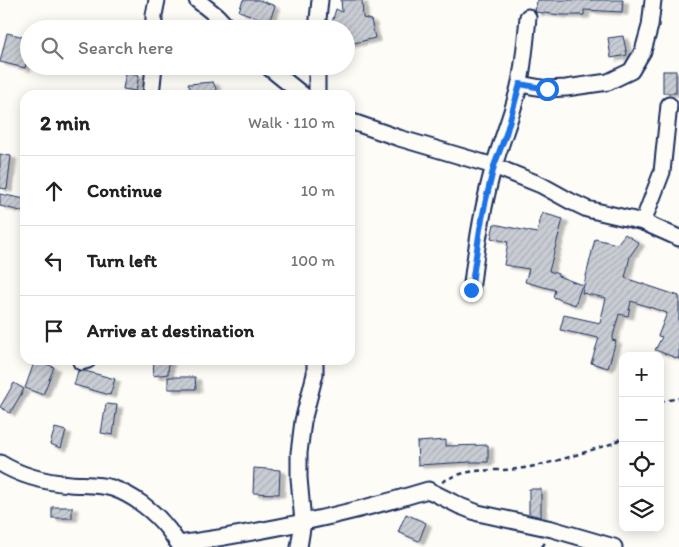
<!DOCTYPE html>
<meta charset="utf-8">
<style>
:root{--surface:#fff;--page:#f6f6f6;--text:#222;--muted:#767676;--line:#e0e0e0}
body{margin:0;font-family:Itim,sans-serif;background:var(--page);color:var(--text)}
.controls{position:absolute;right:15px;bottom:15px;display:grid;overflow:hidden;border-radius:10px;box-shadow:0 2px 12px #0003}
.controls button{width:45px;height:45px;display:grid;place-items:center;padding:0;border:0;border-bottom:1px solid var(--line);background:var(--surface);color:var(--text);font:25px sans-serif}
.stop{position:absolute;width:15px;height:15px;margin:-11px;border:4px solid #1a73e8;border-radius:50%;background:#fff}
.stop.end{background:#1a73e8;border-color:#fff;box-shadow:0 1px 5px #0008}
.list{margin:0;padding:0;list-style:none}
h2{display:flex;justify-content:space-between;align-items:center;height:65px;margin:0;padding:0 20px;font-size:21px}
h2 small{font-size:16px;font-weight:400;color:var(--muted)}
.list li{display:grid;grid-template-columns:32px 1fr auto;gap:15px;align-items:center;box-sizing:border-box;height:70px;padding:0 20px;border-top:1px solid var(--line)}
.list b{display:block;font-size:19px;white-space:nowrap}
.list em{font-size:16px;font-style:normal;color:var(--muted)}
.icon{flex:none;width:28px;height:28px;fill:none;stroke:currentColor;stroke-width:2;stroke-linecap:round;stroke-linejoin:round}
.map{position:relative;flex:none;width:679px;height:547px;overflow:hidden}
.search{position:absolute;background:var(--surface);box-shadow:0 2px 12px #0003;left:20px;top:20px;width:335px;height:55px;display:flex;align-items:center;gap:12px;box-sizing:border-box;padding:0 18px;border-radius:28px;color:var(--muted);font-size:19px}
.panel{position:absolute;background:var(--surface);box-shadow:0 2px 12px #0003;left:20px;top:90px;width:335px;height:275px;border-radius:15px}
.map>svg:first-child{display:block}
.building{fill:url(#building-hatch);stroke:#1b2f5e;filter:url(#shadow)}
.lines{fill:none;stroke-linecap:round;stroke-linejoin:round}
.minor-casing{stroke:#1b2f5e;stroke-width:19}
.path{stroke:#1b2f5e;stroke-width:2.5;stroke-dasharray:5 4;stroke-linecap:butt}
.minor{stroke:#fdfcf7;stroke-width:15}
.route{stroke:#1a73e8;stroke-width:6}
</style>
<div class="map">
<svg width="679" height="547" viewBox="0 0 679 547">
<defs>
<pattern id="building-hatch" width="6" height="6" patternUnits="userSpaceOnUse" patternTransform="scale(1.25)"><rect width="6" height="6" fill="#c9ccd3"/><path d="M-1 1l2-2M0 6l6-6M5 7l2-2" fill="none" stroke="#acb0b8"/></pattern>
<filter id="shadow"><feDropShadow dx="5.5" dy="3" stdDeviation="1" flood-color="#0004"/></filter>
</defs>
<rect width="100%" height="100%" fill="#fdfcf7"/>
<filter id="ink" filterUnits="userSpaceOnUse"><feTurbulence type="fractalNoise" baseFrequency=".02" numOctaves="2"/><feDisplacementMap in="SourceGraphic" scale="10" xChannelSelector="R" yChannelSelector="G"/><feConvolveMatrix kernelMatrix="1 2 1 2 8 2 1 2 1" color-interpolation-filters="sRGB"/></filter>
<g filter="url(#ink)">
<!-- building -->
<g class="building">
<polygon points="243,0 259,0 275,6 269,22 239,11"/>
<polygon points="341,0 362,0 363,18 371,20 375,38 346,45 346,29 330,29 336,9 342,12"/>
<polygon points="537,0 623,0 622,12 584,10 584,15 561,15 535,12"/>
<polygon points="7,33 29,38 29,53 25,68 0,62"/>
<polygon points="623,36 627,55 611,58 608,38"/>
<rect x="663" y="71" width="13" height="22"/>
<polygon points="126,72 139,75 136,91 123,89"/>
<polygon points="213,82 219,95 193,95 188,84"/>
<polygon points="0,154 11,156 7,189 0,188"/>
<polygon points="0,194 25,199 25,212 0,206"/>
<polygon points="542,213 563,219 549,271 558,274 558,276 582,285 575,305 553,297 555,290 525,282 529,269 504,265 508,242 491,238 494,224 537,233"/>
<polygon points="625,234 639,243 630,256 625,278 679,296 679,359 655,350 662,337 658,336 667,313 631,301 628,316 619,314 612,340 616,341 608,368 591,363 599,338 560,330 564,315 600,323 606,298 582,293 595,239 617,244"/>
<polygon points="35,360 54,367 43,395 25,388"/>
<polygon points="154,360 169,360 168,374 153,376"/>
<polygon points="78,371 85,371 115,379 110,395 74,385"/>
<polygon points="168,377 195,377 196,389 168,389"/>
<polygon points="14,383 24,389 10,413 0,407"/>
<polygon points="106,404 117,405 113,435 101,433"/>
<polygon points="55,428 66,431 61,448 50,444"/>
<polygon points="446,440 446,446 488,445 488,462 470,462 418,465 417,442"/>
<polygon points="254,468 280,470 279,494 253,493"/>
<polygon points="529,489 541,489 541,517 529,514"/>
<rect x="52" y="507" width="20" height="11"/>
<polygon points="406,514 426,523 419,541 398,532"/>
</g>
<g class="lines">
<!-- minor casing -->
<g class="minor-casing">
<g id="minor">
<polyline points="197,0 217,16 229,29"/>
<polyline points="154,29 154,15 157,0"/>
<polyline points="317,29 320,0"/>
<polyline points="267,66 303,95"/>
<polyline points="317,66 317,95"/>
<polyline points="520,84 547,89 566,88 608,82 631,71 643,51 650,26 653,0"/>
<polyline points="151,95 154,66"/>
<polyline points="350,121 399,138 494,166 541,185 570,201 587,209 643,222 679,238"/>
<polyline points="643,222 662,172 669,105"/>
<path d="M471,291C476,249 482,207 494,166C502,138 514,111 520,82C524,61 526,39 528,17"/>
<polyline points="81,362 88,360"/>
<path d="M0,463C21,476 45,482 70,484C84,485 98,484 112,488C133,495 154,511 168,529C173,535 176,542 182,547"/>
<path d="M179,544C263,532 347,515 428,490L460,506L478,513L552,529L614,547"/>
<polyline points="299,547 303,522 299,478 299,453 303,421 315,374 315,360"/>
</g>
</g>
<!-- path -->
<g class="path">
<polyline points="660,402 679,398"/>
<path d="M442,482C472,465 493,473 524,468C555,463 584,452 614,443L623,437"/>
<polyline points="542,547 546,541"/>
</g>
<!-- minor -->
<use href="#minor" class="minor"/>
</g>
</g>
<g class="lines" filter="url(#ink)">
<!-- route -->
<polyline class="route" points="471,290 480,229 485,204 494,166 506,134 520,84 547,89"/>
</g>
</svg>
<div class="controls">
<button>+</button>
<button>−</button>
<button><svg class="icon" aria-label="locate" viewBox="0 0 24 24"><circle cx="12" cy="12" r="6"/><path d="M12 2v4M12 18v4M2 12h4M18 12h4"/></svg></button>
<button><svg class="icon" aria-label="layers" viewBox="0 0 24 24"><path d="M12 4l9 5-9 5-9-5zM3 14l9 5 9-5"/></svg></button>
</div>
<div class="stop" style="left:547px;top:89px"></div>
<div class="stop end" style="left:471px;top:290px"></div>
<div class="search"><svg class="icon" aria-label="search" viewBox="0 0 24 24"><circle cx="10" cy="10" r="6"/><path d="M15 15l6 6"/></svg>Search here</div>
<section class="panel">
<h2>2 min<small>Walk · 110 m</small></h2>
<ul class="list">
<li><svg class="icon" aria-label="ahead" viewBox="0 0 24 24"><path d="M12 20V5M6 11l6-6 6 6"/></svg><div><b>Continue</b></div><em>10 m</em></li>
<li><svg class="icon" aria-label="left" viewBox="0 0 24 24"><path d="M17 20v-9H6M10 6l-5 5 5 5"/></svg><div><b>Turn left</b></div><em>100 m</em></li>
<li><svg class="icon" aria-label="arrive" viewBox="0 0 24 24"><path d="M6 21V4h12l-3 4 3 4H6"/></svg><div><b>Arrive at destination</b></div></li>
</ul>
</section>
</div>
